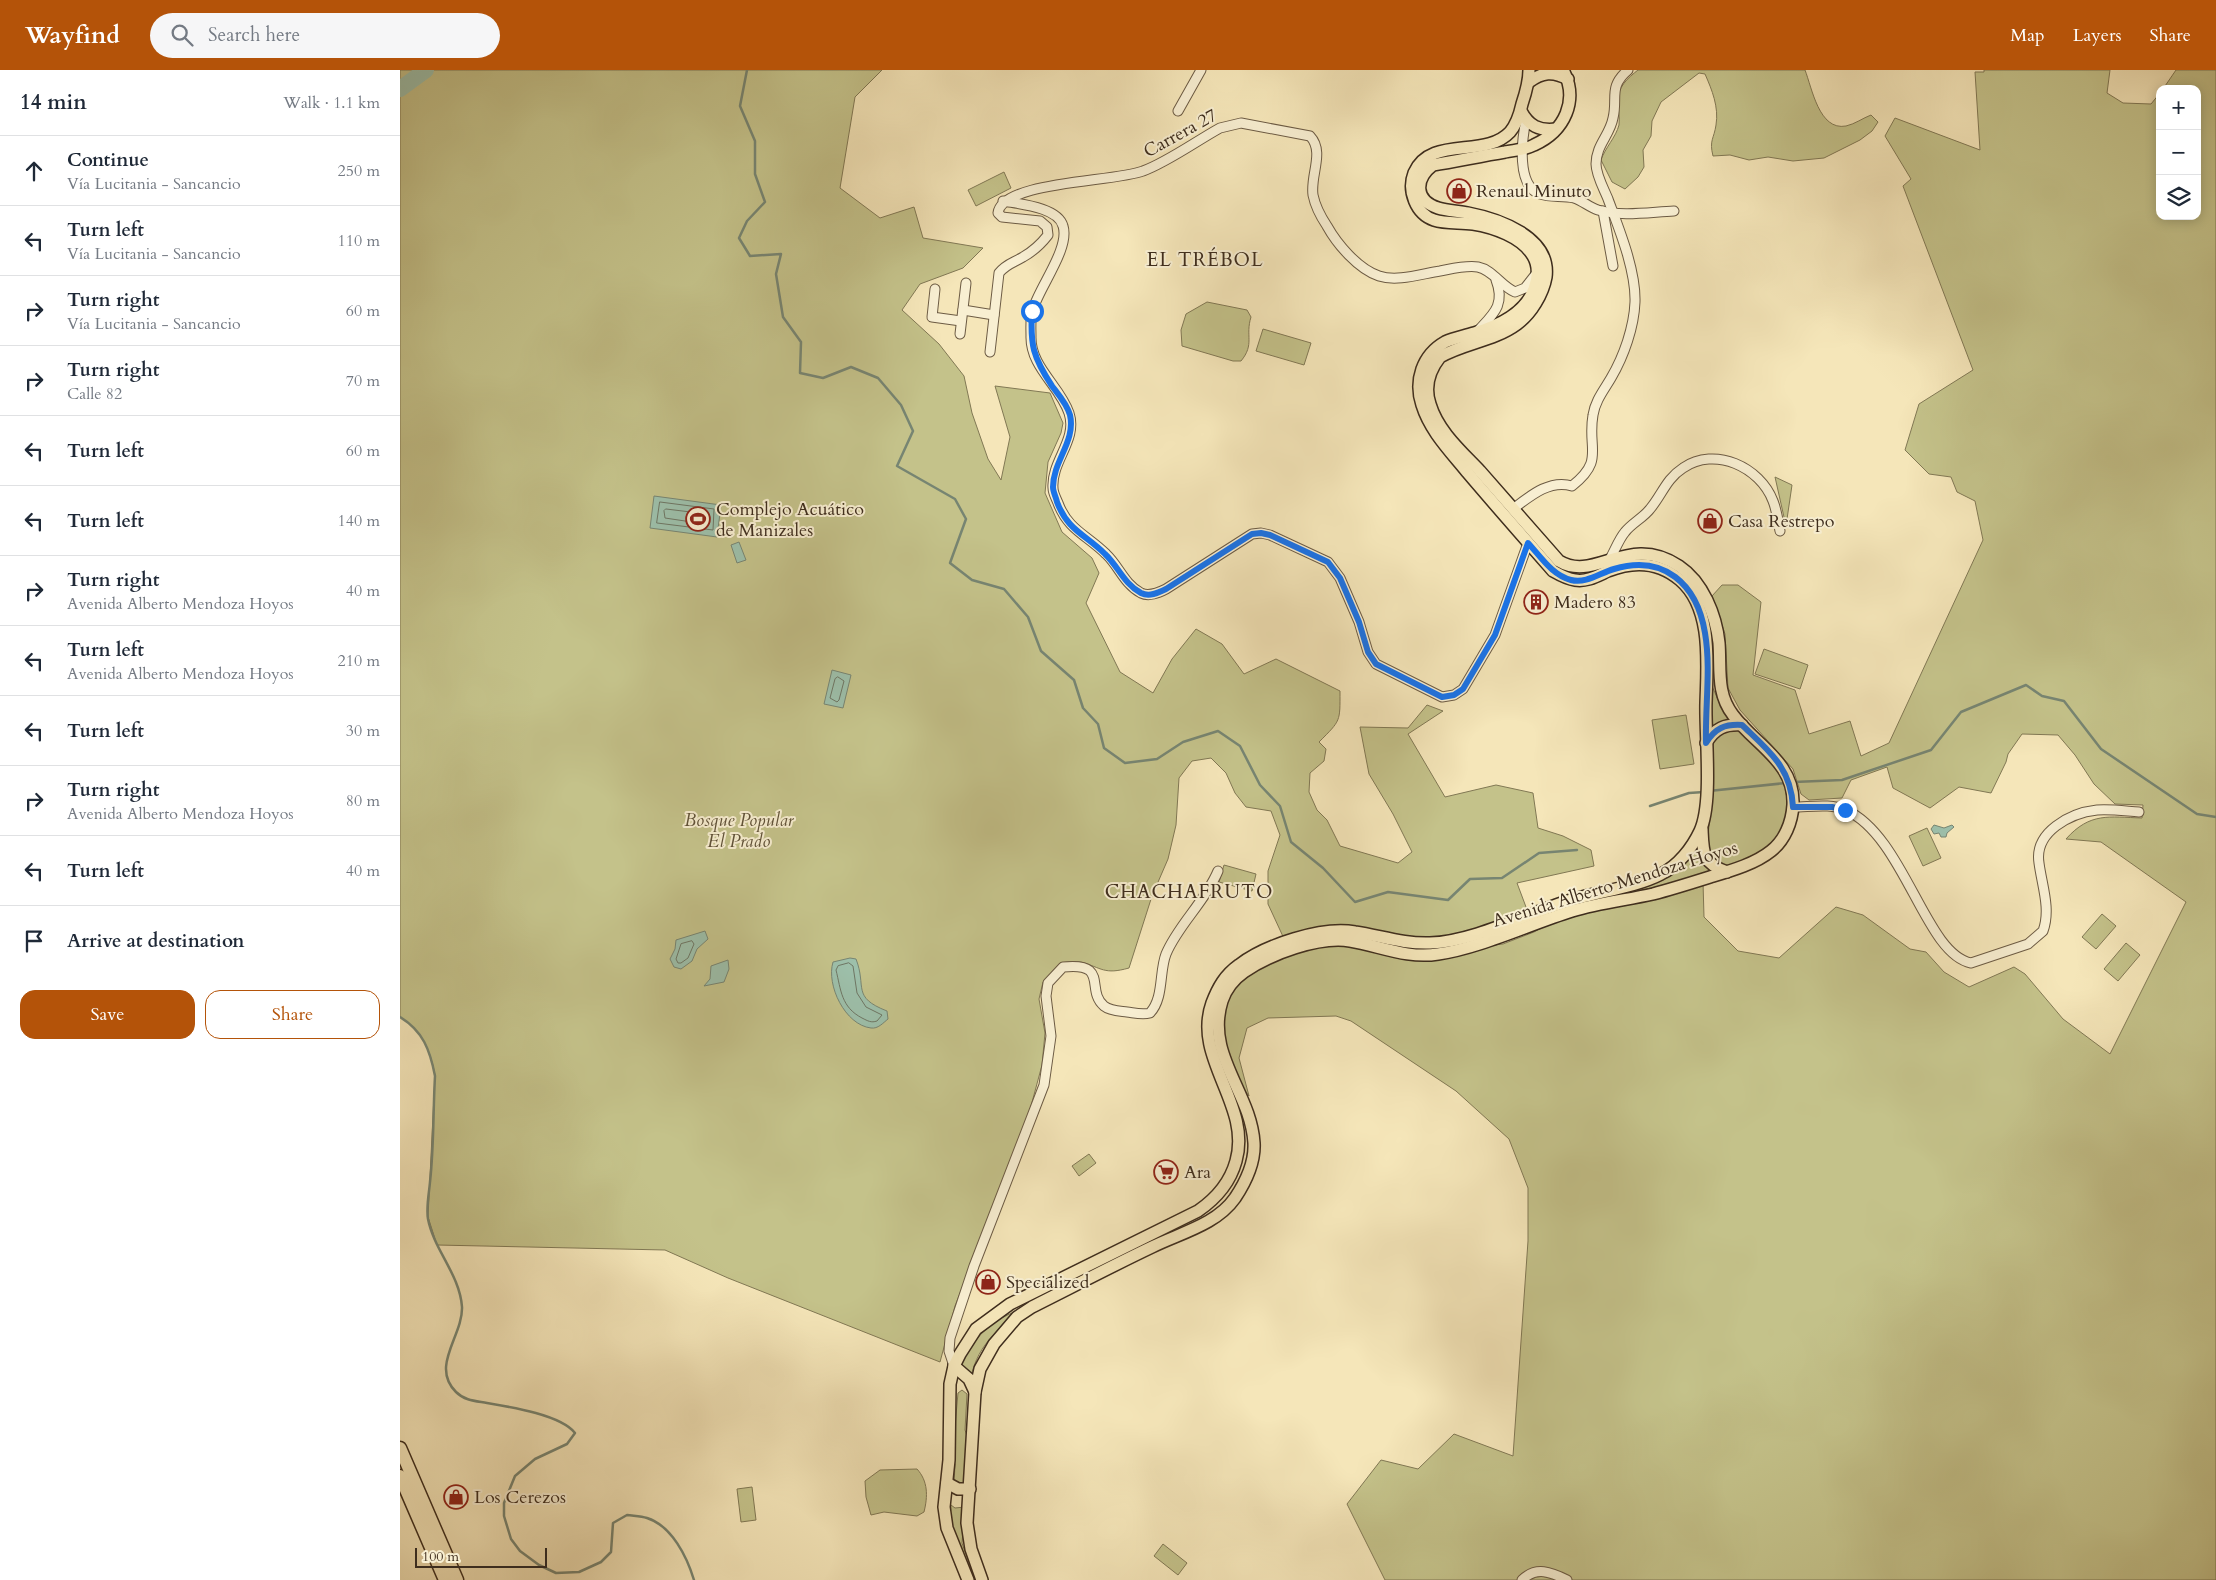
<!DOCTYPE html>
<meta charset="utf-8">
<style>
:root{--surface:#fff;--page:#f6f6f7;--text:#1f2937;--muted:#747a83;--line:#e0e1e3;--accent:#b45309}
body{margin:0;font-family:Cardo,serif;background:var(--page);color:var(--text)}
.controls{position:absolute;right:15px;top:15px;display:grid;overflow:hidden;border-radius:10px;box-shadow:0 2px 12px #0003}
.controls button{width:45px;height:45px;display:grid;place-items:center;padding:0;border:0;border-bottom:1px solid var(--line);background:var(--surface);color:var(--text);font:25px sans-serif}
.scale{position:absolute;left:15px;bottom:12px;width:132px;box-sizing:border-box;padding-left:5px;border:2px solid #3e2d1d;border-top:0;font-size:14px;line-height:18px;white-space:nowrap;color:#3e2d1d;-webkit-text-stroke:4px #f8efd2;paint-order:stroke}
.stop{position:absolute;width:15px;height:15px;margin:-11px;border:4px solid #1a73e8;border-radius:50%;background:#fff}
.stop.end{background:#1a73e8;border-color:#fff;box-shadow:0 1px 5px #0008}
.list{margin:0;padding:0;list-style:none}
h2{display:flex;justify-content:space-between;align-items:center;height:65px;margin:0;padding:0 20px;font-size:21px}
h2 small{font-size:16px;font-weight:400;color:var(--muted)}
.list li{display:grid;grid-template-columns:32px 1fr auto;gap:15px;align-items:center;box-sizing:border-box;height:70px;padding:0 20px;border-top:1px solid var(--line)}
.list b{display:block;font-size:19px;white-space:nowrap}
.list p{margin:0;font-size:16px;white-space:nowrap;color:var(--muted)}
.list em{font-size:16px;font-style:normal;color:var(--muted)}
.actions{display:flex;gap:10px;padding:15px 20px}
.actions a{flex:1;padding:11px 0;border:1px solid var(--accent);border-radius:15px;text-align:center;font-size:18px;color:var(--accent)}
.actions .main{background:var(--accent);color:#fff}
.icon{flex:none;width:28px;height:28px;fill:none;stroke:currentColor;stroke-width:2;stroke-linecap:round;stroke-linejoin:round}
.map{position:relative;flex:none;width:1816px;height:1510px;overflow:hidden}
header{display:flex;align-items:center;gap:30px;box-sizing:border-box;height:70px;padding:0 25px;background:var(--accent);color:#fff}
header strong{font-size:24px}
nav{display:flex;gap:28px;margin-inline-start:auto;font-size:18px}
.search{width:350px;height:45px;background:var(--page);display:flex;align-items:center;gap:12px;box-sizing:border-box;padding:0 18px;border-radius:28px;color:var(--muted);font-size:19px}
main{display:flex}
aside{flex:1;background:var(--surface)}
.map>svg:first-child{display:block}
.green{fill:#c4c28a;stroke:#817854}
.water{fill:#9dc0ab;stroke:#778572}
.lines{fill:none;stroke-linecap:round;stroke-linejoin:round}
.shore{stroke:#6e7664;stroke-width:1}
.stream{stroke:#778572;stroke-width:2.5}
.river{stroke:#9dc0ab;stroke-width:16}
.minor-casing{stroke:#6c5b44;stroke-width:11}
.major-casing{stroke:#3e2d1d;stroke-width:14}
.highway-casing{stroke:#3e2d1d;stroke-width:15}
.minor{stroke:#f8efd2;stroke-width:9}
.major{stroke:#f5e6b9;stroke-width:11}
.highway{stroke:#f5e6b9;stroke-width:12}
.route{stroke:#1a73e8;stroke-width:6}
.labels{text-anchor:middle;stroke-width:4;stroke-linejoin:round;paint-order:stroke}
.street-label{font-size:18px;fill:#3e2d1d;stroke:#f8efd2}
.poi-label{font-size:18px;fill:#3e2d1d;stroke:#f8efd2;text-anchor:start}
.park-label{font-size:18px;font-style:italic;fill:#605238;stroke:#f8efd2}
.neighbourhood-label{font-size:19px;letter-spacing:1px;fill:#3e2d1d;stroke:#f8efd2}
</style>
<header>
<strong>Wayfind</strong>
<div class="search"><svg class="icon" aria-label="search" viewBox="0 0 24 24"><circle cx="10" cy="10" r="6"/><path d="M15 15l6 6"/></svg>Search here</div>
<nav><a>Map</a><a>Layers</a><a>Share</a></nav>
</header>
<main>
<aside>
<h2>14 min<small>Walk · 1.1 km</small></h2>
<ul class="list">
<li><svg class="icon" aria-label="ahead" viewBox="0 0 24 24"><path d="M12 20V5M6 11l6-6 6 6"/></svg><div><b>Continue</b><p>Vía Lucitania - Sancancio</p></div><em>250 m</em></li>
<li><svg class="icon" aria-label="left" viewBox="0 0 24 24"><path d="M17 20v-9H6M10 6l-5 5 5 5"/></svg><div><b>Turn left</b><p>Vía Lucitania - Sancancio</p></div><em>110 m</em></li>
<li><svg class="icon" aria-label="right" viewBox="0 0 24 24"><path d="M7 20v-9h11M14 6l5 5-5 5"/></svg><div><b>Turn right</b><p>Vía Lucitania - Sancancio</p></div><em>60 m</em></li>
<li><svg class="icon" aria-label="right" viewBox="0 0 24 24"><path d="M7 20v-9h11M14 6l5 5-5 5"/></svg><div><b>Turn right</b><p>Calle 82</p></div><em>70 m</em></li>
<li><svg class="icon" aria-label="left" viewBox="0 0 24 24"><path d="M17 20v-9H6M10 6l-5 5 5 5"/></svg><div><b>Turn left</b></div><em>60 m</em></li>
<li><svg class="icon" aria-label="left" viewBox="0 0 24 24"><path d="M17 20v-9H6M10 6l-5 5 5 5"/></svg><div><b>Turn left</b></div><em>140 m</em></li>
<li><svg class="icon" aria-label="right" viewBox="0 0 24 24"><path d="M7 20v-9h11M14 6l5 5-5 5"/></svg><div><b>Turn right</b><p>Avenida Alberto Mendoza Hoyos</p></div><em>40 m</em></li>
<li><svg class="icon" aria-label="left" viewBox="0 0 24 24"><path d="M17 20v-9H6M10 6l-5 5 5 5"/></svg><div><b>Turn left</b><p>Avenida Alberto Mendoza Hoyos</p></div><em>210 m</em></li>
<li><svg class="icon" aria-label="left" viewBox="0 0 24 24"><path d="M17 20v-9H6M10 6l-5 5 5 5"/></svg><div><b>Turn left</b></div><em>30 m</em></li>
<li><svg class="icon" aria-label="right" viewBox="0 0 24 24"><path d="M7 20v-9h11M14 6l5 5-5 5"/></svg><div><b>Turn right</b><p>Avenida Alberto Mendoza Hoyos</p></div><em>80 m</em></li>
<li><svg class="icon" aria-label="left" viewBox="0 0 24 24"><path d="M17 20v-9H6M10 6l-5 5 5 5"/></svg><div><b>Turn left</b></div><em>40 m</em></li>
<li><svg class="icon" aria-label="arrive" viewBox="0 0 24 24"><path d="M6 21V4h12l-3 4 3 4H6"/></svg><div><b>Arrive at destination</b></div></li>
</ul>
<div class="actions"><a class="main">Save</a><a>Share</a></div>
</aside>
<div class="map">
<svg width="1816" height="1510" viewBox="0 0 1816 1510">
<rect width="100%" height="100%" fill="#f5e6b9"/>
<filter id="stains"><feTurbulence type="fractalNoise" baseFrequency=".004" numOctaves="4"/><feColorMatrix values="0 0 0 0 .2 0 0 0 0 .09 0 0 0 0 .02 0 0 0 .5 -.17"/></filter>
<radialGradient id="worn" r=".72"><stop offset=".6" stop-color="#630" stop-opacity="0"/><stop offset="1" stop-color="#630" stop-opacity=".3"/></radialGradient>
<!-- green -->
<g class="green">
<path d="M0,0H482L455,27L440,118L480,148L514,137L523,168L583,178L563,198L520,214L502,240L539,274L564,306L572,343L588,389L601,410L610,367L595,316L650,323L663,353L661,363L648,392L645,423L662,462L692,488L699,503L686,533L720,602L753,623L772,589L796,559L822,574L844,604L876,589L940,621C940,652 941,650 919,672L926,679L924,691L910,703L909,722L917,740L927,750L940,776L998,793L1012,782L993,744L969,704L960,657L1008,658L1027,635L1043,641L1008,664L1045,727L1096,715L1133,723L1138,758L1163,766L1191,780L1194,796L1117,813L1129,845L1034,873H886L868,834V801L880,765L871,741L846,737L835,723L826,703L811,688L792,691L779,708L776,755L768,789L752,826L729,898C704,905 702,898 681,892C675,891 667,892 660,893L643,912L639,929L645,963L642,995L627,1051L555,1236L540,1292L328,1208L265,1180L37,1175L28,1147L35,1005C30,980 23,961 0,947Z"/>
<path d="M1238,0H1405C1412,18 1419,61 1446,56C1455,54 1463,48 1471,45L1478,52L1472,61L1460,70L1424,88L1393,91L1368,87L1349,90L1330,85L1313,86C1309,70 1314,69 1316,55C1319,37 1312,20 1305,4L1299,3L1261,32L1252,51L1251,66L1243,80L1244,97L1238,107L1225,119L1212,112L1201,90C1205,78 1216,67 1219,55C1220,47 1218,40 1218,32C1217,17 1228,8 1238,0Z"/>
<path d="M1584,0H1710L1707,23L1723,33L1751,34L1760,23V146H1797V19H1763L1776,0H1816V1510H985L947,1434L981,1390L1018,1399L1054,1364L1113,1386L1128,1171V1118L1109,1069L1056,1021L951,951L936,946L868,948L847,958L839,988L849,1026L830,1001L819,942L836,908L918,872L1009,885L1103,874L1134,862L1170,842L1303,812L1304,847L1338,881L1379,888L1436,837L1463,845L1510,879L1526,882L1544,902L1569,917L1614,897L1625,904L1663,949L1710,984L1786,832L1701,772L1666,769C1690,742 1709,747 1742,748L1743,735L1715,734L1694,714L1675,685L1658,665L1622,664L1608,684L1606,692L1591,723L1559,717L1530,738L1493,718L1487,697L1451,710L1442,728L1409,730L1401,724L1393,699L1340,640L1328,618L1325,564L1312,526L1322,515H1338L1361,532L1353,605L1395,620L1409,664L1450,651L1461,686L1489,673L1583,470L1575,431L1557,422L1551,407L1529,404L1505,380L1519,334L1573,300L1503,116L1511,109L1485,66L1495,48L1580,80L1575,2H1584Z"/>
<polygon points="604,102 611,118 576,136 568,120"/>
<path d="M807,232L847,240L851,247C845,266 855,274 841,291H833L782,276L781,260L786,244Z"/>
<polygon points="863,259 911,273 904,295 856,281"/>
<polygon points="1375,407 1392,415 1386,456"/>
<polygon points="1364,579 1408,595 1400,619 1355,604"/>
<polygon points="1311,614 1320,634 1332,651 1310,661"/>
<polygon points="1286,645 1294,694 1260,699 1252,650"/>
<path d="M1325,659H1339C1349,668 1374,689 1380,700C1382,704 1383,713 1385,718C1396,764 1363,788 1323,797L1310,787L1307,775L1313,718V669Z"/>
<polygon points="1527,758 1541,788 1523,796 1509,766"/>
<polygon points="1298,774 1313,801 1265,815 1179,833 1228,821"/>
<polygon points="824,795 856,804 852,821 819,812"/>
<polygon points="1702,844 1716,856 1696,879 1682,867"/>
<polygon points="1726,873 1740,885 1718,911 1704,899"/>
<polygon points="689,1084 696,1093 679,1106 672,1096"/>
<path d="M632,1235C604,1253 577,1273 571,1308L557,1297C581,1260 590,1250 632,1235Z"/>
<polygon points="562,1320 567,1324 565,1360 569,1371 566,1415 554,1415 555,1394 552,1389 558,1323"/>
<path d="M517,1399C528,1411 528,1426 524,1442L517,1446L484,1442L471,1445L466,1427L465,1411L480,1400Z"/>
<polygon points="352,1417 356,1450 341,1452 337,1419"/>
<polygon points="551,1435 555,1438 565,1437 562,1473 575,1510 572,1510 568,1504 550,1450"/>
<polygon points="763,1474 787,1493 778,1505 754,1486"/>
</g>
<!-- water -->
<g class="water">
<polygon points="254,426 321,435 317,467 250,458"/>
<polygon points="339,472 346,490 337,493 331,475"/>
<polygon points="432,600 451,605 443,638 424,634"/>
<polygon points="1534,755 1544,758 1552,755 1554,757 1547,763 1546,767 1541,767 1539,763 1534,764 1531,759"/>
<polygon points="305,861 308,869 297,879 292,891 281,899 274,897 270,889 275,879 276,870"/>
<path d="M450,888L456,889C467,917 451,927 487,941L488,949C483,953 478,959 471,958C445,955 426,915 433,892Z"/>
<polygon points="328,890 329,899 324,912 304,916 310,909 311,896"/>
</g>
<g class="lines">
<!-- shore -->
<g class="shore">
<polygon points="260,432 314,439 313,460 257,453"/>
<polygon points="266,439 307,444 308,452 305,454 265,448 264,441"/>
<polygon points="438,607 444,611 439,630 437,632 430,628 435,609"/>
<polygon points="292,871 294,874 288,888 281,893 278,893 276,889 281,874"/>
<path d="M449,893L453,896L457,923L466,937L482,945L477,951C471,953 468,951 462,948C441,937 441,920 436,900L438,896Z"/>
</g>
<!-- stream -->
<g class="stream">
<polyline points="347,0 340,36 355,71 355,104 365,132 347,151 339,168 350,186 381,184 376,204 383,247 401,272 400,303 423,308 451,297 478,308 501,335 513,361 497,396 555,429 566,449 550,493 572,510 604,519 628,547 641,581 674,610 683,638 698,654 704,678 725,693 757,689 783,672 818,661 840,676 860,715 880,736 891,772 923,798 955,832 988,822 1048,830 1070,809 1102,808 1139,783 1177,780"/>
<polyline points="1394,712 1442,710 1531,680 1561,642 1626,615 1642,626 1664,631 1701,679 1797,744 1816,747"/>
<polyline points="1309,721 1386,713"/>
<polyline points="1250,736 1289,723 1304,722"/>
<path d="M0,947C23,961 30,980 35,1006C33,1041 34,1077 30,1112C29,1124 26,1137 28,1149C34,1180 60,1205 62,1237C63,1266 30,1296 56,1322C65,1331 76,1331 87,1333C111,1337 161,1345 175,1363L167,1374L135,1389L115,1406L104,1433V1446L111,1469L120,1481L139,1495L156,1503L179,1502L201,1492L211,1482L213,1453L227,1445C234,1446 241,1446 247,1448C272,1456 287,1487 294,1510"/>
</g>
<!-- river -->
<polyline class="river" points="0,19 26,0"/>
<!-- minor casing -->
<g class="minor-casing">
<g id="minor">
<polyline points="778,41 801,0"/>
<path d="M1126,50C1122,69 1116,116 1140,124C1150,128 1163,125 1174,128C1183,131 1189,137 1198,140C1221,147 1250,142 1274,141"/>
<path d="M603,131C619,134 658,137 663,156C670,178 640,216 633,239C630,247 631,257 631,266C630,297 660,316 669,343C678,370 651,391 653,418C653,423 656,428 658,433C668,460 687,465 706,484C719,496 724,514 741,523C749,527 758,523 766,519L852,464L861,463L870,465L928,492L940,508L959,552L968,582L976,594L1042,627L1054,625L1063,619L1095,565L1128,473"/>
<polyline points="1203,141 1213,196"/>
<polyline points="535,219 532,247 561,251"/>
<polyline points="563,240 594,245"/>
<path d="M1076,263C1092,245 1106,236 1096,210"/>
<polyline points="560,264 566,213"/>
<path d="M590,282L599,203C606,194 613,193 623,187C632,182 641,174 648,165L647,157L640,151L602,147L598,143C602,111 715,112 743,101C766,93 798,70 820,58L841,53L910,66C925,82 910,105 913,125C915,135 921,147 927,156C937,174 958,199 979,206C997,212 1021,204 1040,201C1051,199 1066,195 1078,197C1093,200 1101,216 1115,222L1125,218L1136,204"/>
<path d="M1113,439C1130,426 1150,409 1172,416C1205,390 1187,379 1193,345C1195,331 1204,320 1211,308C1224,286 1234,257 1235,232C1236,200 1219,159 1208,129C1204,119 1196,105 1196,94C1196,75 1210,65 1213,48C1218,28 1208,17 1228,0"/>
<path d="M1210,489C1215,480 1219,469 1225,462C1232,453 1243,448 1250,439C1262,425 1266,409 1283,398C1315,376 1360,397 1373,431C1377,441 1378,451 1380,461"/>
<path d="M1393,737C1410,737 1431,733 1446,740C1505,767 1525,884 1571,893L1628,874L1643,861C1651,839 1642,816 1639,793C1634,762 1670,743 1697,740C1711,739 1725,741 1739,742"/>
<path d="M554,1296L549,1281L550,1268L574,1196L644,1015L651,966L646,926L648,913L663,897C710,892 685,920 704,936C710,941 720,941 727,942C735,943 742,945 750,943C764,928 759,902 766,884C778,855 805,832 818,801"/>
<path d="M1122,1510C1136,1496 1151,1502 1167,1510"/>
</g>
</g>
<!-- major casing -->
<g class="major-casing">
<g id="major">
<path d="M1129,12C1142,2 1153,1 1168,9"/>
<path d="M1121,41C1129,56 1139,61 1156,59"/>
<path d="M1306,673C1315,658 1325,654 1342,655"/>
<path d="M1302,759C1303,783 1302,793 1327,802"/>
<polyline points="554,1296 569,1309 575,1322"/>
<polyline points="547,1413 558,1419 570,1419"/>
<path d="M568,1510L547,1458L544,1437L549,1390L550,1314L554,1296L560,1284L576,1259L610,1234L798,1141C817,1128 830,1113 836,1091C852,1035 792,988 812,933C818,917 825,905 839,895C865,875 922,856 955,862C981,866 1004,874 1030,873C1071,872 1125,845 1165,832C1194,822 1234,818 1261,804C1278,796 1292,778 1300,761C1313,733 1305,666 1306,633C1307,595 1313,538 1280,510C1259,492 1233,491 1208,501C1197,506 1187,512 1175,510C1167,509 1160,505 1153,501C1124,468 1095,435 1067,402C1050,381 1030,361 1022,335C1014,311 1022,285 1045,272C1054,268 1065,266 1074,263C1098,256 1125,243 1134,219C1138,208 1139,196 1133,186C1122,167 1093,157 1073,154C1060,152 1046,154 1034,150C1016,144 1007,121 1014,103C1030,65 1085,89 1110,62C1116,55 1120,43 1122,34C1126,22 1129,12 1129,0"/>
<path d="M582,1510L571,1479L567,1453L575,1322L580,1299L594,1274L617,1247L632,1237C672,1217 712,1196 752,1177C780,1163 816,1155 835,1128C845,1113 855,1092 854,1073C851,1022 805,985 822,931C826,919 834,909 844,902C870,884 919,866 950,871C980,876 1007,889 1038,884C1080,878 1130,854 1172,841C1199,833 1226,830 1253,824C1272,819 1291,813 1310,807C1330,801 1355,794 1371,781C1385,770 1392,752 1393,735C1395,692 1355,675 1333,645C1316,623 1321,599 1319,573C1316,545 1303,512 1279,496C1228,462 1195,513 1159,491C1133,461 1106,431 1080,401C1061,381 1038,361 1030,334C1024,316 1029,301 1040,287C1064,273 1094,271 1117,254C1131,244 1143,224 1146,207C1151,167 1099,149 1068,143C1058,141 1047,141 1038,138C1014,130 1015,109 1033,95C1057,91 1081,86 1105,82C1115,80 1125,80 1134,75C1165,61 1179,30 1163,0"/>
</g>
</g>
<!-- highway casing -->
<g class="highway-casing">
<g id="highway">
<polyline points="0,1378 57,1510"/>
<polyline points="0,1406 45,1510"/>
</g>
</g>
<!-- minor -->
<use href="#minor" class="minor"/>
<!-- major -->
<use href="#major" class="major"/>
<!-- highway -->
<use href="#highway" class="highway"/>
</g>
<g class="lines">
<!-- route -->
<path class="route" d="M632,241C630,275 633,287 652,316C658,324 667,334 670,345C676,371 653,391 653,417C653,422 656,427 657,432C668,461 685,464 705,484C718,496 724,514 741,523C749,527 758,523 766,519L852,464L861,463L870,465L928,492L940,508L959,552L968,582L976,594L1042,627L1054,625L1063,619L1095,565L1128,473C1141,487 1152,505 1171,510C1186,514 1200,503 1214,499C1264,484 1297,514 1305,563C1311,598 1305,637 1306,673C1315,658 1325,654 1342,655C1368,680 1391,697 1393,737H1432L1445,740"/>
</g>
<!-- icons -->
<defs>
<g id="shop-ring" transform="scale(1.25)"><circle r="9.5" fill="#f8efd2" stroke="#8f2418" stroke-width="1.5"/><path d="M-5-2.5h2.3a2.7 3.5 0 0 1 5.4 0H5L5.5 6h-11ZM-1.5-2.5h3a1.5 2.3 0 0 0-3 0Z" fill="#8f2418"/></g>
<g id="stadium-ring" transform="scale(1.25)"><circle r="9.5" fill="#f8efd2" stroke="#8f2418" stroke-width="1.5"/><path d="M0-5a6.5 5 0 1 0 0 10a6.5 5 0 1 0 0-10ZM-3.5-1.8h7v3.6h-7Z" fill="#8f2418"/></g>
<g id="building-ring" transform="scale(1.25)"><circle r="9.5" fill="#f8efd2" stroke="#8f2418" stroke-width="1.5"/><path d="M-4-6H4V6H1V3H-1V6H-4ZM-2.5-4.3h1.7v1.8h-1.7ZM.8-4.3h1.7v1.8H.8ZM-2.5-1h1.7V.8h-1.7ZM.8-1h1.7V.8H.8Z" fill="#8f2418"/></g>
<g id="supermarket-ring" transform="scale(1.25)"><circle r="9.5" fill="#f8efd2" stroke="#8f2418" stroke-width="1.5"/><path d="M-6-5.5h2.5l.6 2H6L4.5 2H-2.5L-4.4-4H-6ZM-1.5 3.2a1.3 1.3 0 1 0 .1 0ZM3 3.2a1.3 1.3 0 1 0 .1 0Z" fill="#8f2418"/></g>
</defs>
<g fill-rule="evenodd">
<use href="#shop-ring" x="1059" y="121"/>
<use href="#stadium-ring" x="298" y="449"/>
<use href="#shop-ring" x="1310" y="451"/>
<use href="#building-ring" x="1136" y="532"/>
<use href="#supermarket-ring" x="766" y="1102"/>
<use href="#shop-ring" x="588" y="1212"/>
<use href="#shop-ring" x="56" y="1427"/>
</g>
<g class="labels">
<!-- street labels -->
<g class="street-label">
<text transform="translate(780 63) rotate(-29)" y="6">Carrera 27</text>
<text transform="translate(1215 814) rotate(-17)" y="6">Avenida Alberto Mendoza Hoyos</text>
</g>
<!-- poi labels -->
<g class="poi-label">
<text x="1076" y="127">Renaul Minuto</text>
<text x="316" y="445">Complejo Acuático<tspan x="316" dy="21">de Manizales</tspan></text>
<text x="1328" y="457">Casa Restrepo</text>
<text x="1154" y="538">Madero 83</text>
<text x="784" y="1108">Ara</text>
<text x="606" y="1218">Specialized</text>
<text x="74" y="1433">Los Cerezos</text>
</g>
<!-- park labels -->
<g class="park-label">
<text x="339" y="756">Bosque Popular<tspan x="339" dy="21">El Prado</tspan></text>
</g>
<!-- neighbourhood labels -->
<g class="neighbourhood-label">
<text x="805" y="196">EL TRÉBOL</text>
<text x="789" y="828">CHACHAFRUTO</text>
</g>
</g>
<rect width="100%" height="100%" filter="url(#stains)"/>
<rect width="100%" height="100%" fill="url(#worn)"/>
</svg>
<div class="controls">
<button>+</button>
<button>−</button>
<button><svg class="icon" aria-label="layers" viewBox="0 0 24 24"><path d="M12 4l9 5-9 5-9-5zM3 14l9 5 9-5"/></svg></button>
</div>
<div class="scale">100 m</div>
<div class="stop" style="left:632px;top:241px"></div>
<div class="stop end" style="left:1445px;top:740px"></div>
</div>
</main>
